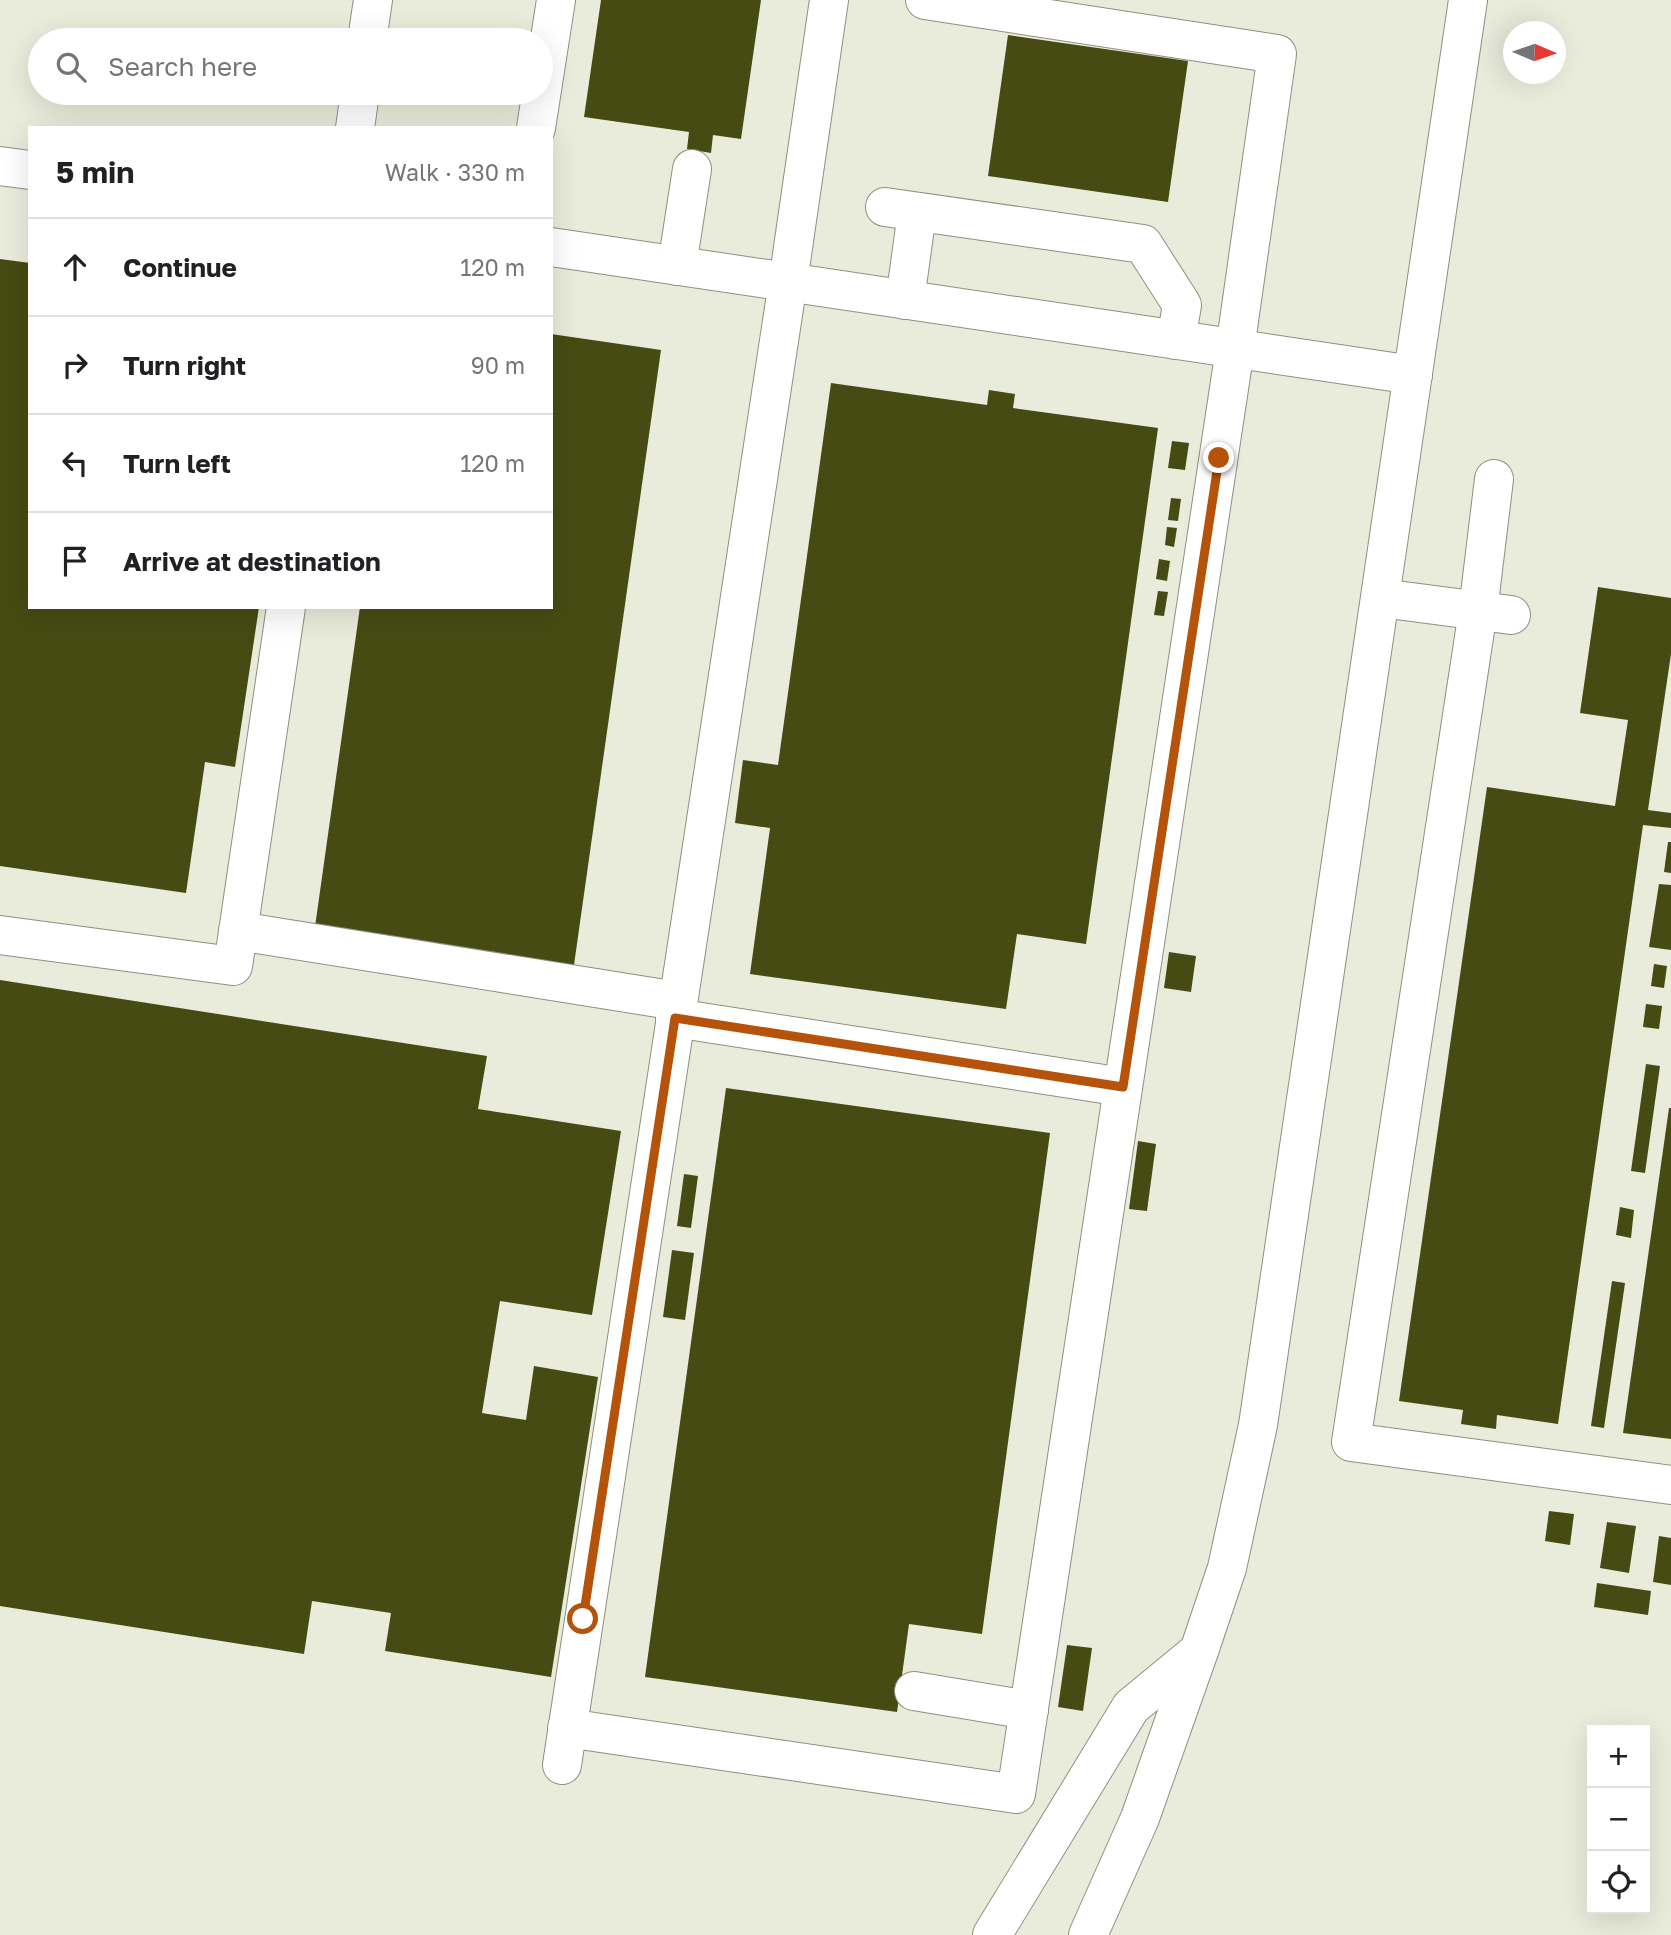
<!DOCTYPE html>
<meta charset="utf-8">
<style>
:root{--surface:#fff;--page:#f6f6f6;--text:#202124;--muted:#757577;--line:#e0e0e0}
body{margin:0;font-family:"Golos Text",sans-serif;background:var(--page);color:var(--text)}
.controls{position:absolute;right:21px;bottom:21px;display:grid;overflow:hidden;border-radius:0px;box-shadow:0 7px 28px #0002}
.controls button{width:63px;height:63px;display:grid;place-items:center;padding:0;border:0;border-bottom:2px solid var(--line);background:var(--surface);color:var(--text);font:35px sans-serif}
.compass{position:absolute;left:1503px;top:21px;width:63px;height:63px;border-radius:50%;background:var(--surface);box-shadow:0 7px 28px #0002;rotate:92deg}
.stop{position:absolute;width:21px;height:21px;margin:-16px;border:5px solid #b45309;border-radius:50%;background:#fff}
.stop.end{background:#b45309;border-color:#fff;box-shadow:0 2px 7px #0008}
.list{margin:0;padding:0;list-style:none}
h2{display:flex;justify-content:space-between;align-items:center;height:91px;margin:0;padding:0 28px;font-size:30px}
h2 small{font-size:23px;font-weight:400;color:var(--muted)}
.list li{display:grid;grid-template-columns:46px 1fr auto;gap:21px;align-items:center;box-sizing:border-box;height:98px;padding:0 28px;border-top:2px solid var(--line)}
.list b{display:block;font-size:26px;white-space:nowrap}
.list em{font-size:23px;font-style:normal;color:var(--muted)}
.icon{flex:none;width:38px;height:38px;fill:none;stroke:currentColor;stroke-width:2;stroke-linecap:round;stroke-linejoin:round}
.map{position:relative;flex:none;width:1671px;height:1935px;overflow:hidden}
.search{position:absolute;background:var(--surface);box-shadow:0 7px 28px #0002;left:28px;top:28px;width:525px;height:77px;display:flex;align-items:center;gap:18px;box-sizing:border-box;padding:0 24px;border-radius:38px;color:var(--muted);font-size:26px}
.panel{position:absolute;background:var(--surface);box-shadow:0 7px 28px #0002;left:28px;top:126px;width:525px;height:483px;border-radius:0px}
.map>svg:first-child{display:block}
.building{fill:#464b13}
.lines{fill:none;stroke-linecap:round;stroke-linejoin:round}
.minor-casing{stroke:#8e9080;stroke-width:40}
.minor{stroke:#fff;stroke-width:38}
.route{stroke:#b45309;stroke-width:9}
</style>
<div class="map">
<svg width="1671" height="1935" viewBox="0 0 1671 1935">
<rect width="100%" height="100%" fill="#e9ecdb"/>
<!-- building -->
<g class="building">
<polygon points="601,0 761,0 741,139 713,135 711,153 687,149 689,132 584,117"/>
<polygon points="1008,35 1188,61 1168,202 988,176"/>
<polygon points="0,259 30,263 30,607 259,607 235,767 205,762 186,893 0,866"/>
<polygon points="551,334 661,350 573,972 314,934 360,607 551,607"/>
<polygon points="831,383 987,405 989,390 1015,394 1013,408 1158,428 1086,944 1017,934 1006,1009 750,974 770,828 735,823 743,760 778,765"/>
<polygon points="1172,441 1189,443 1185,470 1168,468"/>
<polygon points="1171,498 1181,499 1178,521 1168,520"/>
<polygon points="1167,527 1177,528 1174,547 1165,545"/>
<polygon points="1159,559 1170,561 1167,581 1156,579"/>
<polygon points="1598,587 1671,598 1671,654 1648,810 1671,813 1671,828 1643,825 1558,1424 1497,1415 1496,1429 1461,1424 1463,1410 1399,1401 1487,787 1615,806 1628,720 1580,713"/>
<polygon points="1158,591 1168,592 1164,616 1154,615"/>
<polygon points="1668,842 1671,842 1671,873 1664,872"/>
<polygon points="1659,884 1671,885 1671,950 1649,947"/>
<polygon points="1169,952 1196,956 1191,992 1164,988"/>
<polygon points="1654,964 1667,966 1664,988 1651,986"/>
<polygon points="0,980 487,1056 478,1109 621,1131 592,1315 500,1301 482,1413 526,1420 534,1366 598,1377 551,1677 385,1651 391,1613 312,1601 304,1654 0,1606"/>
<polygon points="1646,1004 1662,1006 1659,1029 1643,1027"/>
<polygon points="1646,1064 1660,1066 1645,1173 1631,1171"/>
<polygon points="726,1088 1050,1133 982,1634 909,1624 897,1712 645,1677"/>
<polygon points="1669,1108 1671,1108 1671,1439 1623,1433"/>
<polygon points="1138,1141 1156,1144 1147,1211 1129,1209"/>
<polygon points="684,1174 698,1176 691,1228 677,1226"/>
<polygon points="1620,1207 1634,1210 1631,1238 1616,1235"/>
<polygon points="672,1250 694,1253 685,1320 663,1317"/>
<polygon points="1612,1281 1625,1283 1604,1428 1591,1426"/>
<polygon points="1549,1511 1574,1514 1570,1545 1545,1541"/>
<polygon points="1607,1522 1636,1526 1629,1573 1600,1568"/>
<polygon points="1659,1536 1671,1538 1671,1585 1653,1582"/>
<polygon points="1597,1583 1651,1591 1648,1615 1594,1607"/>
<polygon points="1067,1645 1092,1648 1083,1711 1058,1707"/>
</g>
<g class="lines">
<!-- minor casing -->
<g class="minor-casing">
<g id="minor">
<polyline points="367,40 373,0"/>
<polyline points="355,128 360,93"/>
<polyline points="536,128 556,0"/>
<polyline points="0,166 30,170"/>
<polyline points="885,207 1143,244 1182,305 1176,340"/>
<polyline points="551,247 1413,375"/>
<polyline points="677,266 692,169"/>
<polyline points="905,300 917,213"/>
<polyline points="1494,479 1478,611 1351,1442 1671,1485"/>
<polyline points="1381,598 1511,615"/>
<polyline points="238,931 677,1001"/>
<polyline points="0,935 233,966 286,607"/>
<polyline points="675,1018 1123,1087"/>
<polyline points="914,1691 1029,1710"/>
<polyline points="567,1728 1016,1794 1235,349 1277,54 925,0"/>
<polyline points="562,1765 788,282 829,0"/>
<polyline points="992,1935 1131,1707 1199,1651"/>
<polyline points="1088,1935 1140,1818 1199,1651 1227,1568 1258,1425 1468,0"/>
</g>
</g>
<!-- minor -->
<use href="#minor" class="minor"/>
</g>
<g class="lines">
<!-- route -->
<polyline class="route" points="583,1619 675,1018 1123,1087 1219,458"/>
</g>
</svg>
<div class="controls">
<button>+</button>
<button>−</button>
<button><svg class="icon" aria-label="locate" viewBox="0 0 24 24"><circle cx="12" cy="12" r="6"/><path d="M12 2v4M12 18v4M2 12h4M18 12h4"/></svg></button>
</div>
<svg class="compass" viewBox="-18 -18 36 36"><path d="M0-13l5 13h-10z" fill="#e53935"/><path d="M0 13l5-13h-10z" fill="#757577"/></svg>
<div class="stop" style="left:583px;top:1619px"></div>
<div class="stop end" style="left:1219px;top:458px"></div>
<div class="search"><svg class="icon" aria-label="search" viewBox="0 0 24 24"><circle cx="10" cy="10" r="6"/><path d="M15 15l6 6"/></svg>Search here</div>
<section class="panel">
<h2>5 min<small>Walk · 330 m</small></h2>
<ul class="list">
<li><svg class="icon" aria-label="ahead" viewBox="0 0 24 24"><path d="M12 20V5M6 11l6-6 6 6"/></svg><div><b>Continue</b></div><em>120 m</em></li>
<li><svg class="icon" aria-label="right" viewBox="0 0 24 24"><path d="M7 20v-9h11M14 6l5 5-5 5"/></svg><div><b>Turn right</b></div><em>90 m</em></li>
<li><svg class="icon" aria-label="left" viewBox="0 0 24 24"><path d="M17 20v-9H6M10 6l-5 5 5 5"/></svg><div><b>Turn left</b></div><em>120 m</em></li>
<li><svg class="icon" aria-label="arrive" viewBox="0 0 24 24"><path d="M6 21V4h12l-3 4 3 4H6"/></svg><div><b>Arrive at destination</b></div></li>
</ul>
</section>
</div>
